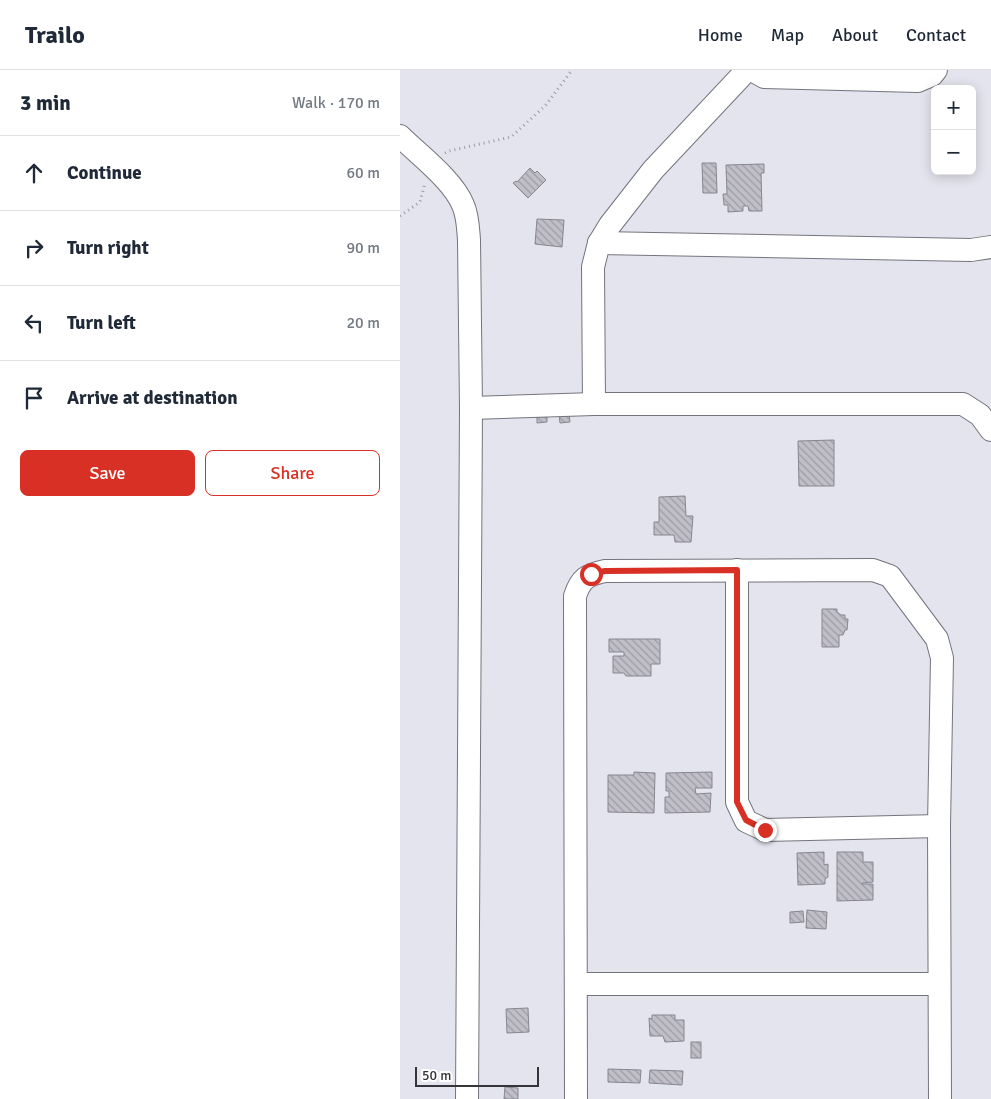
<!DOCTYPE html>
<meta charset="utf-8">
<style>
:root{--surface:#fff;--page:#f2f2f3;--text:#1f2937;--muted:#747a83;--line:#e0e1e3;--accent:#d93025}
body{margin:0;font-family:Signika,sans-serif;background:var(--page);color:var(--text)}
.controls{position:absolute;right:15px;top:15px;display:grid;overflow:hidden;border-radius:8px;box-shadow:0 2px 12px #0003}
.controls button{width:45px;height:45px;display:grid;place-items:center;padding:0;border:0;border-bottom:1px solid var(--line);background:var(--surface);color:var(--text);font:25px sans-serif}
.scale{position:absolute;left:15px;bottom:12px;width:124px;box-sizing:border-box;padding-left:5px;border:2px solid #353438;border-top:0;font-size:14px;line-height:18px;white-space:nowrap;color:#353438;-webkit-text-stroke:4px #fff;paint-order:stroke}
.stop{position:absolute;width:15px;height:15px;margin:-11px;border:4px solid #d93025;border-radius:50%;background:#fff}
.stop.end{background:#d93025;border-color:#fff;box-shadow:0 1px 5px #0008}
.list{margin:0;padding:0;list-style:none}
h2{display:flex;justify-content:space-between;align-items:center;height:65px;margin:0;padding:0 20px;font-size:21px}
h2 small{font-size:16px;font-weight:400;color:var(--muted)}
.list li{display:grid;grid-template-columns:32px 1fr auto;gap:15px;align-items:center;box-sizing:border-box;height:75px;padding:0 20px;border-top:1px solid var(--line)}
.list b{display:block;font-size:19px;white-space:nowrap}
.list em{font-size:16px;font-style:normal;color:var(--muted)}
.actions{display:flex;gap:10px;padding:15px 20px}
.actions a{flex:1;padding:11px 0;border:1px solid var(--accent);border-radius:8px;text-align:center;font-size:18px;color:var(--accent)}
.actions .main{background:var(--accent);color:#fff}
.icon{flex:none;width:28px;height:28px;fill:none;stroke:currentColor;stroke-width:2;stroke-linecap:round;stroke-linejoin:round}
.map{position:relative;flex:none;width:591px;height:1029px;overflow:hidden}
header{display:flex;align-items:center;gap:30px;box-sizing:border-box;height:70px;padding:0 25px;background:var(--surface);border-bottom:1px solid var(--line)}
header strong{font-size:24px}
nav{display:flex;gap:28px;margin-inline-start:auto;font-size:18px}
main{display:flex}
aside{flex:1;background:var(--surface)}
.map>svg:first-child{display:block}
.building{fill:url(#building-back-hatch);stroke:#878690}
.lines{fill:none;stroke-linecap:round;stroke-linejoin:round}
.minor-casing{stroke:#74747d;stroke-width:24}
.path{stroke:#9d9ca4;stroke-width:3;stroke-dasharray:1 4;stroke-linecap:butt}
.minor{stroke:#fff;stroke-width:22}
.route{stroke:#d93025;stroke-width:6}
</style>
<header>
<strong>Trailo</strong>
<nav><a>Home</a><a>Map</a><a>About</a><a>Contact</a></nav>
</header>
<main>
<aside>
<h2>3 min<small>Walk · 170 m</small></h2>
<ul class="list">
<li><svg class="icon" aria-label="ahead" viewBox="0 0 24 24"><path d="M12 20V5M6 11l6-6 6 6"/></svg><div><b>Continue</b></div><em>60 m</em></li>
<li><svg class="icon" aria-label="right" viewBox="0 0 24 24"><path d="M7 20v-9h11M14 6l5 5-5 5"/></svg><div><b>Turn right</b></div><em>90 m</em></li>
<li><svg class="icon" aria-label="left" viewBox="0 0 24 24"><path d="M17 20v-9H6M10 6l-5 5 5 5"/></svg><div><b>Turn left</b></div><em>20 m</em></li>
<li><svg class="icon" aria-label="arrive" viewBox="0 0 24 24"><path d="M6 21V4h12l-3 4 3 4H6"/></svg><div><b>Arrive at destination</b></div></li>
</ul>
<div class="actions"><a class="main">Save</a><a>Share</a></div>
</aside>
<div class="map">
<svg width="591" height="1029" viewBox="0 0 591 1029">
<defs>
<pattern id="building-back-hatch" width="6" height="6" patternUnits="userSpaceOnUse" patternTransform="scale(1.25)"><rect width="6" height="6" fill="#c0bfc9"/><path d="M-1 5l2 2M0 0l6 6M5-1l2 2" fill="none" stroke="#9d9ca4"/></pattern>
</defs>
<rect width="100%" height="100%" fill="#e4e4ee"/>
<!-- building -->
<g class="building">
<polygon points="302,93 316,93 317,123 303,123"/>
<polygon points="364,94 364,103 361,103 362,141 349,141 348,136 343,136 343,141 328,142 328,135 324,135 323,124 327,124 326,95"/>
<polygon points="130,98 135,103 137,101 146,110 128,128 113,113 116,111 117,112"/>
<polygon points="137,149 164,150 162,177 135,174"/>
<polygon points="169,343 170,352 160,353 159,344"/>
<polygon points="137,344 147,344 147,352 137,353"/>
<polygon points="434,370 434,416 399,416 398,371"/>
<polygon points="285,426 286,446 293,446 291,472 275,472 274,465 254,465 254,452 259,452 259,427"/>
<polygon points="422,539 437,539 437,542 441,545 445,545 445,549 448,549 447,560 445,560 443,565 439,565 439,577 422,577"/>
<polygon points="209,569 260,569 260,594 251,594 251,606 226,606 224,603 213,603 213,586 224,586 224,582 209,582"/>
<polygon points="234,702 255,703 254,743 208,742 208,705 234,705"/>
<polygon points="312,702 312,718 295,718 296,724 311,723 310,742 265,743 265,727 269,727 269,721 266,721 266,703"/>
<polygon points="424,782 424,795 428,794 428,807 425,809 425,814 398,815 397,783"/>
<polygon points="437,782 463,782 463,792 473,792 473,812 462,813 462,814 473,814 473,830 437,831"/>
<polygon points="407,840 427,842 426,859 406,858"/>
<polygon points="403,841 404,852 390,853 390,842"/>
<polygon points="128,938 129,962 107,963 106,939"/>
<polygon points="252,945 275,945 275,950 284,950 284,971 265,972 263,966 250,966 249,948 252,949"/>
<rect x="291" y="972" width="10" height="16"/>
<polygon points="208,999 241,1000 240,1013 208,1012"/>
<polygon points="250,1000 283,1001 282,1015 249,1013"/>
<polygon points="105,1017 118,1018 118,1029 104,1029"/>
</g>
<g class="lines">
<!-- minor casing -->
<g class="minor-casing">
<g id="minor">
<polyline points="352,0 364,7 518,11 532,5 536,0"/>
<path d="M0,66C19,85 53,110 63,135C68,146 68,158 69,170L71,338L67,1029"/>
<polyline points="199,173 571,180 591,177"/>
<polyline points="194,334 193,197 199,173 210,155 253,100 347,0"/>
<polyline points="71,338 194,334 563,334 580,345 591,360"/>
<polyline points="337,500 337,732 346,751 365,760 539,756"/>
<polyline points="176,914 539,914"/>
<path d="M176,1029L175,526C181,508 187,505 205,501L473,500L490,506L537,569L542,588L539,756L540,1029"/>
</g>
</g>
<!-- path -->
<g class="path">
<polyline points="45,83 49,81 111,67 145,36 172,0"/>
<polyline points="0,146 20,132 25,113"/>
</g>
<!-- minor -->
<use href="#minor" class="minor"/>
</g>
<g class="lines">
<!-- route -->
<polyline class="route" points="191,504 205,501 337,500 337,732 346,750 365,760"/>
</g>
</svg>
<div class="controls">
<button>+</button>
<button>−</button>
</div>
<div class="scale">50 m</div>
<div class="stop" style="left:191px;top:504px"></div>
<div class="stop end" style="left:365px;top:760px"></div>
</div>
</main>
